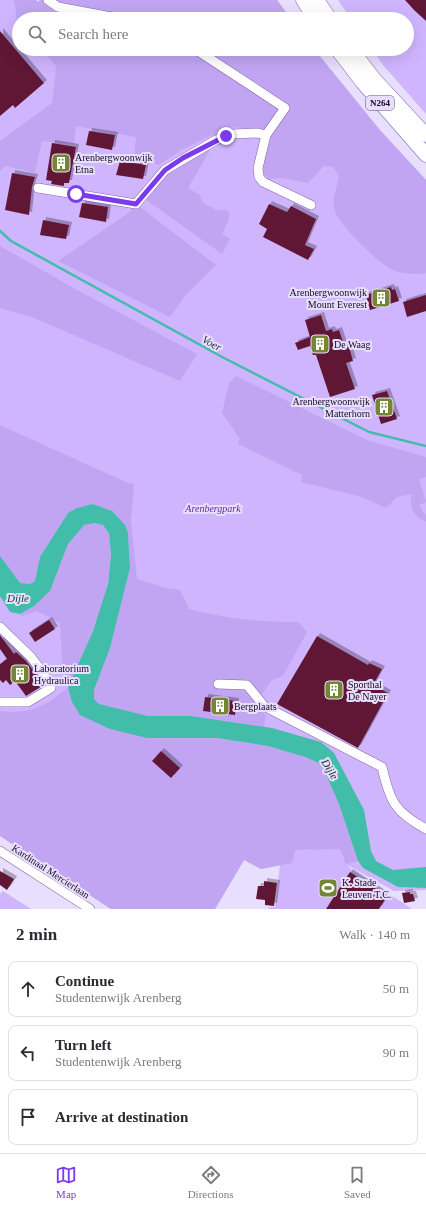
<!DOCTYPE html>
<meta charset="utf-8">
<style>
:root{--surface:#fff;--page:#f7f7f7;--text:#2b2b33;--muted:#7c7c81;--line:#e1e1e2;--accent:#7c3aed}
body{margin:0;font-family:"Times New Roman",serif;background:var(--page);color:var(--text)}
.stop{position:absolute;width:12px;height:12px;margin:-9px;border:3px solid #7c3aed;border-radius:50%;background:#fff}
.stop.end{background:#7c3aed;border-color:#fff;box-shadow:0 1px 4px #0008}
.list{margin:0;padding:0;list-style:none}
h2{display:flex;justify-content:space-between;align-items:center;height:52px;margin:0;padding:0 16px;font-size:17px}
h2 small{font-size:13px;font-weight:400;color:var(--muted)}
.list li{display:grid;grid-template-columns:26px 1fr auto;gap:12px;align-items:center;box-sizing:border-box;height:56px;margin:0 8px 8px;padding:0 8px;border:1px solid var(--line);border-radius:8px}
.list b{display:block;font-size:15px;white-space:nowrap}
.list p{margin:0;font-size:13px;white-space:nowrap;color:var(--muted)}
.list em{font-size:13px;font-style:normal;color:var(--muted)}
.icon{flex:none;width:22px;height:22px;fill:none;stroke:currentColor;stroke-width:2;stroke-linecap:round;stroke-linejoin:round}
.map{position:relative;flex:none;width:426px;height:909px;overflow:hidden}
.search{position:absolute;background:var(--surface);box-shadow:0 4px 16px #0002;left:12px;right:12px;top:12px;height:44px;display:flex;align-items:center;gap:10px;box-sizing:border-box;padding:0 14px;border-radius:22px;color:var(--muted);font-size:15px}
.sheet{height:244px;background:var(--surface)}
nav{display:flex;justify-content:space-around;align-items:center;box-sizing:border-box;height:56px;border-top:1px solid var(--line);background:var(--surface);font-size:11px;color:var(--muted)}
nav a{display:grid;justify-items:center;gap:2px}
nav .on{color:var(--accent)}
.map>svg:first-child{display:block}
.green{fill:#cfb5fe}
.forest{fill:#c1a5f2}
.water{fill:#42bdaa}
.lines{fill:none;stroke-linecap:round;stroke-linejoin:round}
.stream{stroke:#42bdaa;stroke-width:2.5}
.building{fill:#611835;filter:url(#shadow)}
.minor-casing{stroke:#8166ac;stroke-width:10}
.trunk-casing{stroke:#8166ac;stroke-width:15}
.minor{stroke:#fff;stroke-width:9}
.trunk{stroke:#fff;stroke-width:14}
.route{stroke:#7c3aed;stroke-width:5}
.labels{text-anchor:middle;stroke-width:4;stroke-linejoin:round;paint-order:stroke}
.shield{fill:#e8defd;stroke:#554a66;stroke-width:1}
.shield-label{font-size:9px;font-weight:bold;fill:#160b25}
.poi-label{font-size:10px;fill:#160b25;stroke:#e8defd;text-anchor:start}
.park-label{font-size:10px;font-style:italic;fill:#5f2c99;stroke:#e8defd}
.street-label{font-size:10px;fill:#160b25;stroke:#e8defd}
.water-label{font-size:11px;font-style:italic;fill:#1a3530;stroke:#e8defd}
</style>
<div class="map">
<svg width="426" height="909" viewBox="0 0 426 909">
<defs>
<filter id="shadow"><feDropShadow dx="3" dy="-3" stdDeviation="0" flood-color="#0004"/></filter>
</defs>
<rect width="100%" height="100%" fill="#e8defd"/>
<!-- green -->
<g class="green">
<polygon points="0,0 36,0 38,2 40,0 277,0 291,19 19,19 19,49 314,49 379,129 426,180 426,890 394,891 347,865 351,869 412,909 268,909 270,907 275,907 280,865 261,869 244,860 215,909 111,909 0,836"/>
<polygon points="338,0 426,0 426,114 383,65 372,49 407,49 407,19 351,19"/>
<polygon points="3,891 31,909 0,909 0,894"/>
</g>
<!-- forest -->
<g class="forest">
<path d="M13,0H36L38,2L40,0H277L291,19H19V23C13,17 18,7 13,0Z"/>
<path d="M41,49H314L379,129L426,180V273C416,275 402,274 393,270C379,264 339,225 335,211C331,199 337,188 339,176L333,167L324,166L308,183L281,178L269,179L264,174L263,163L272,134L264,129L228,127L181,150L159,165L134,157L136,137L76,126L74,144L42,141L35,173L6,166L0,171V141L52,103L56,66Z"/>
<polygon points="213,145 188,188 200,195 202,202 218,211 225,209 229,212 229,219 222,234 230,239 222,254 145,199 170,170"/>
<polygon points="136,204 216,265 185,296 170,317 58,261 130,212"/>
<polygon points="0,246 79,291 197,354 180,381 32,317 0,308"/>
<path d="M236,376L367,440L426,457V477L419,479L426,502L419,505L426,516V522C414,517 408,506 412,494L397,497L386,508L362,497L301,482L302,475L238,444L240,439L222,413L229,383Z"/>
<path d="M0,425L128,483L134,484L131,520L137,579L165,588L180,590L189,609C226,619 261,622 298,622L307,632L283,676L272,680L256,703L266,716L264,727L191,716H148L99,704L94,699V690L110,648L130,568L128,533L125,525L112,511L93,504L77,508L68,513L40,557L35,581L30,584L20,583L0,556Z"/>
<path d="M95,523C97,523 102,524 104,525C110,530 110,538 110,545C113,595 88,642 68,687L147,738H217L268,746L305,757L319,763L324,770L339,804L358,861L346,864L340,849L295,850L292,863L261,869L244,860L215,909H111L0,836V711C30,715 46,706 68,687L62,663L60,623L37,611L22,616L20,614L34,606L50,591L68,544L84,524Z"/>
</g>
<!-- water -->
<polygon class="water" points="93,504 112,511 125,525 128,533 130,568 110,648 94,690 94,699 99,704 148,716 191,716 272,728 321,742 334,753 364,810 371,851 376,861 393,870 426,867 426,888 398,887 363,868 358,861 339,804 324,770 319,763 305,757 268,746 217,738 147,738 110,729 80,715 72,702 68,687 93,631 108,584 111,555 109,533 103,525 95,523 84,525 68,544 50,591 34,606 20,614 10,612 0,596 0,556 20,583 30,584 35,581 40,557 68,513 77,508"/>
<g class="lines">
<!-- stream -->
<polyline class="stream" points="0,231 11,241 224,358 369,432 426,446"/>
</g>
<!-- building -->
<g class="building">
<polygon points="405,0 426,0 426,21 414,10"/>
<polygon points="0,31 44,83 15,108 13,105 0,116"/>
<polygon points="89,131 115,135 112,150 86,145"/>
<polygon points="52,143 76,147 69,183 64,183 64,186 51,184 52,181 46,180"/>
<polygon points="120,161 146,165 143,179 116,175"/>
<polygon points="12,173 35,177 32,187 29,215 5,210"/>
<polygon points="82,203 108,207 106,222 79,217"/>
<polygon points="269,204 287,212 291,206 316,219 305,245 314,249 308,260 263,237 267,229 259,224"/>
<polygon points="43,220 69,225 66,239 40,235"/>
<polygon points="391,287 392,290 395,289 399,301 370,310 366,295"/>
<polygon points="426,295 426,311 407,317 403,302"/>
<polygon points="321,315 326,331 332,329 333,332 339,330 345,348 349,347 353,361 346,363 355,389 330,397 316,355 313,355 310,346 298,350 295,343 310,337 305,320"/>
<polygon points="387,391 397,419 381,424 372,395"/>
<polygon points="49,620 55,629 35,642 29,633"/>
<polygon points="0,635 14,654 16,652 26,661 44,685 26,696 15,681 10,685 6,680 3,683 0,680 0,664 7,659 0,649"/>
<polygon points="317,636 368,665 369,663 382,669 373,685 388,693 358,748 277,704"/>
<polygon points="205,697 236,701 235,715 203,711"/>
<polygon points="161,751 180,768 171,778 152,761"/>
<polygon points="0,871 14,879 7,890 0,885"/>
<polygon points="350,872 387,896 379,909 326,909"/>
<polygon points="264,881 277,883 274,906 265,905 265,900 256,899 258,886 264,886"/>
<polygon points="410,892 410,894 413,894 415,901 404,903 402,893"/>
</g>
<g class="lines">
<!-- minor casing -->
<g class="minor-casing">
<g id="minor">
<polyline points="48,0 58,7 122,19"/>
<polyline points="195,49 285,108 266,135 258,168 259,177 263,182 311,205"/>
<polyline points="38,188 136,204 165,170 216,140 233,134 258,133 266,135"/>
<polyline points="0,627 31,657 51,684 51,688 28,702 0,702"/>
<path d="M218,684L247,685L264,706L382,767C390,802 395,812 426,829"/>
<polyline points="0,851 90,909"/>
</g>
</g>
<!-- trunk casing -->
<g class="trunk-casing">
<g id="trunk">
<polyline points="303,0 315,19"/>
<polyline points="317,0 330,19"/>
<polyline points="337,49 363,83 426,155"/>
<polyline points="351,49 375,80 426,135"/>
</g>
</g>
<!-- minor -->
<use href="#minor" class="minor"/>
<!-- trunk -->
<use href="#trunk" class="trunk"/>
</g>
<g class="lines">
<!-- route -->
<polyline class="route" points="76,194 136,204 165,170 183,158 226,136"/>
</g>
<!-- icons -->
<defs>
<g id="building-square" transform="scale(1)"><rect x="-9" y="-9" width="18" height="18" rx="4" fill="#748636" stroke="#e8defd"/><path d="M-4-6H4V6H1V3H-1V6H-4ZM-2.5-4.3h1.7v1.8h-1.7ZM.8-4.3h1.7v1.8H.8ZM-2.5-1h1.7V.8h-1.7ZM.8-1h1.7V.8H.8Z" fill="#fff"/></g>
<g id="stadium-square" transform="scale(1)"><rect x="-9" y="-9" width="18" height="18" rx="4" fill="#748636" stroke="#e8defd"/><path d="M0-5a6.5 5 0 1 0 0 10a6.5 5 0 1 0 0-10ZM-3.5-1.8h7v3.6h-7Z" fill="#fff"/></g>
</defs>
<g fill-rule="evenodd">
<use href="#building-square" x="61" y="163"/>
<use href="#building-square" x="381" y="298"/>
<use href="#building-square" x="320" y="344"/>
<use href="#building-square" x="384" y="407"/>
<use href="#building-square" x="20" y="674"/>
<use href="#building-square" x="334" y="690"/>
<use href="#building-square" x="220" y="706"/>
<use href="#stadium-square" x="328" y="888"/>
</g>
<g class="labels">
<!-- shield labels -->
<rect class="shield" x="366" y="96" width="28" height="14" rx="3"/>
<g class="shield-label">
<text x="380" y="106">N264</text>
</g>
<!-- poi labels -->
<g class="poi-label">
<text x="75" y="161">Arenbergwoonwijk<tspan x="75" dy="12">Etna</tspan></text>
<text x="367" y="296" text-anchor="end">Arenbergwoonwijk<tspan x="367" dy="12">Mount Everest</tspan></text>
<text x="334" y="348">De Waag</text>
<text x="370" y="405" text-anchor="end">Arenbergwoonwijk<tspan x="370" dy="12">Matterhorn</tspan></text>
<text x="34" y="672">Laboratorium<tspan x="34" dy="12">Hydraulica</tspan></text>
<text x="348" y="688">Sporthal<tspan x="348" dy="12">De Nayer</tspan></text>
<text x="234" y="710">Bergplaats</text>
<text x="342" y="886">K. Stade<tspan x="342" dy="12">Leuven T.C.</tspan></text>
</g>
<!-- park labels -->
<g class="park-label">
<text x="213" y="512">Arenbergpark</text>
</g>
<!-- street labels -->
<g class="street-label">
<text transform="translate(51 871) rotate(33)" y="4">Kardinaal Mercierlaan</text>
</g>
<!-- water labels -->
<g class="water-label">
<text transform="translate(212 343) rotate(29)" y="4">Voer</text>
<text x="18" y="602">Dijle</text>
<text transform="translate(330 769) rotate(59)" y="4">Dijle</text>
</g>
</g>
</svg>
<div class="stop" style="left:76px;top:194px"></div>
<div class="stop end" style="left:226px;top:136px"></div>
<div class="search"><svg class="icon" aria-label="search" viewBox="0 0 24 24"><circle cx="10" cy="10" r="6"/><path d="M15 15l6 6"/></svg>Search here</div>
</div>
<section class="sheet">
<h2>2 min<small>Walk · 140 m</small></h2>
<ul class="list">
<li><svg class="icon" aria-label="ahead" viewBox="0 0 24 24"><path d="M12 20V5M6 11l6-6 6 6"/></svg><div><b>Continue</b><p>Studentenwijk Arenberg</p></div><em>50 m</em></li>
<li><svg class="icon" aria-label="left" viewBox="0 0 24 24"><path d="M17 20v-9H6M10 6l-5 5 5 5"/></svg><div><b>Turn left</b><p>Studentenwijk Arenberg</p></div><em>90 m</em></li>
<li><svg class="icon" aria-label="arrive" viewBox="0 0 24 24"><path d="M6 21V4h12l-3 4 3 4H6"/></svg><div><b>Arrive at destination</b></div></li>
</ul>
</section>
<nav>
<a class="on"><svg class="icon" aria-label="map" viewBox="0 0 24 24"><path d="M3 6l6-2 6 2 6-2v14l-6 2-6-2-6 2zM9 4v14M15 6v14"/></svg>Map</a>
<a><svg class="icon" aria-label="directions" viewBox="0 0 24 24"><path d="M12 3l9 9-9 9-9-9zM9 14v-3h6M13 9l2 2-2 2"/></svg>Directions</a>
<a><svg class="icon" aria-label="saved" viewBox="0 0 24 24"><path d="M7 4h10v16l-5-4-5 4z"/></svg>Saved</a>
</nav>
